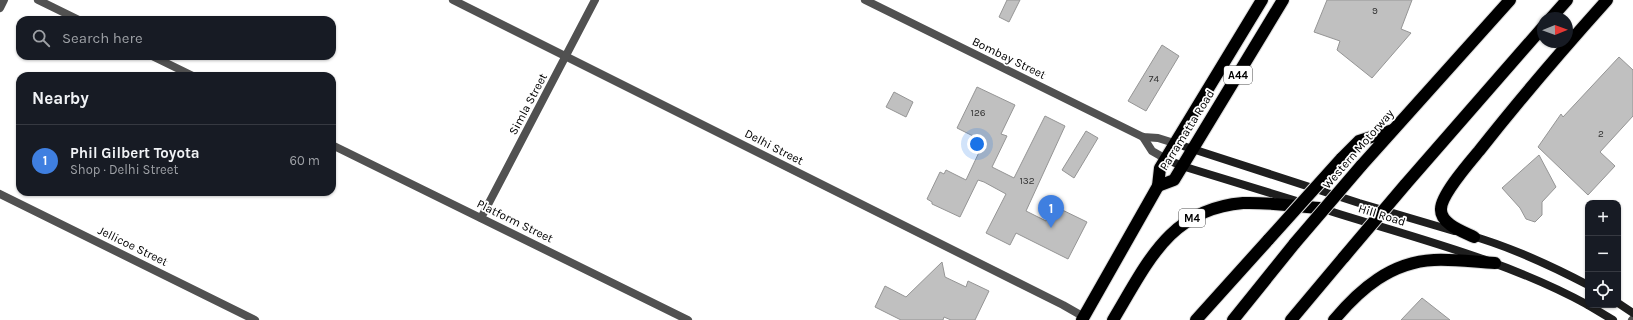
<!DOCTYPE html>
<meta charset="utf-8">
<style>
:root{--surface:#171b24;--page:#20242c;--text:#f1f3f6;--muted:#9ea1a6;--line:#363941;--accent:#8c9099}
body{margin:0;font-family:Karla,sans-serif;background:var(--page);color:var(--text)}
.controls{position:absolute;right:12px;bottom:12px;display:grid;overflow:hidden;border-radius:8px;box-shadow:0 1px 3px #0004}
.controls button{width:36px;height:36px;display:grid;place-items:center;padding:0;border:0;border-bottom:1px solid var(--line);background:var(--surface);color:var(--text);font:20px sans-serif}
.compass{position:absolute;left:1537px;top:12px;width:36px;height:36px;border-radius:50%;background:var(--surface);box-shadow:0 1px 3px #0004;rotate:89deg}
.you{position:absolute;left:977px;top:144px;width:14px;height:14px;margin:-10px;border:3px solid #fff;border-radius:50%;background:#1a73e8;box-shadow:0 0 0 6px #1a73e833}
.badge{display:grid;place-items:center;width:26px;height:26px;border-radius:50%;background:var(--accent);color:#fff;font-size:13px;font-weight:700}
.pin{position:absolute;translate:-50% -33px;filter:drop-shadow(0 1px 2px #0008)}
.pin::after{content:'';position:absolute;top:21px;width:14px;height:12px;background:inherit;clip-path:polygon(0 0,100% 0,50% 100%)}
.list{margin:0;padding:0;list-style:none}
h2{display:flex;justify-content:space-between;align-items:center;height:52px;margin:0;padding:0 16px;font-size:17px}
h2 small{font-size:13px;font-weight:400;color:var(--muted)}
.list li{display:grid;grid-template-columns:26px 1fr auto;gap:12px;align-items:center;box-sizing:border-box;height:72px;padding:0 16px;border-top:1px solid var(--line)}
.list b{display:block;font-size:15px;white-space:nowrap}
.list p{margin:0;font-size:13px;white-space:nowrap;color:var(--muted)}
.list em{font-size:13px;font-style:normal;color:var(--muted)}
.icon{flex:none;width:22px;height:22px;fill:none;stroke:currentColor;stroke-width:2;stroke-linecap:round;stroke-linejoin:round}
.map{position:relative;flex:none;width:1633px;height:320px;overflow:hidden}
.search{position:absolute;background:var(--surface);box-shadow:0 1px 3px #0004;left:16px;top:16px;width:320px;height:44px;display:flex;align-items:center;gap:10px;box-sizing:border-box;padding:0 14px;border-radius:12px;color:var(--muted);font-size:15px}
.panel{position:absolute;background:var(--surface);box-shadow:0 1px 3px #0004;left:16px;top:72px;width:320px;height:124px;border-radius:12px}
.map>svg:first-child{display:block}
.building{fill:#c0c0c0;stroke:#959595}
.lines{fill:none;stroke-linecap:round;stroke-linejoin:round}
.highway-casing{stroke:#dbdbdb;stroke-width:14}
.street{stroke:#515151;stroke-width:8}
.secondary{stroke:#1e1e1e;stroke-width:8}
.highway{stroke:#000;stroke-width:12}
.highway-bridge-casing{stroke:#dbdbdb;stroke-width:14;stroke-linecap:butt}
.highway-bridge{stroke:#000;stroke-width:12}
.labels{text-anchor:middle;stroke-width:3.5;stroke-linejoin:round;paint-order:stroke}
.number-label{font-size:10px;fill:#303030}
.shield{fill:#fff;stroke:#4c4c4c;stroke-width:1}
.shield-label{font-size:11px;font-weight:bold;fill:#000}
.street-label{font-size:12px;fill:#000;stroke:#fff}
</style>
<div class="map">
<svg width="1633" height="320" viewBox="0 0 1633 320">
<rect width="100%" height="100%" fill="#fff"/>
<!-- building -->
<g class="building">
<polygon points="1007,0 1020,0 1009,22 999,17"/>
<polygon points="1327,0 1412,0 1401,29 1411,33 1372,78 1337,50 1340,41 1314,32"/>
<polygon points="1162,45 1179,56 1146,111 1128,101"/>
<polygon points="1619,57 1633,70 1633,116 1600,152 1615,166 1588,195 1538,147 1561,114 1563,117"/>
<polygon points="977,87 1015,105 1001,134 1007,136 992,167 1014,178 1045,116 1065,126 1026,211 1046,221 1054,206 1087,222 1068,259 1016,233 1010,245 986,233 1006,194 984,182 978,180 960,217 932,204 932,202 927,199 940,172 944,174 946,170 966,180 981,148 976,146 979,139 957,128"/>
<polygon points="894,92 913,102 906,117 886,107"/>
<polygon points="1086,131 1098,138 1074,178 1062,170"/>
<polygon points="1539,155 1556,187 1542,202 1542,215 1535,222 1526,219 1520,208 1502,188"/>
<polygon points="942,262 945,277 966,287 968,281 989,291 975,320 951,320 944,317 943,320 901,320 875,307 885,286 906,297"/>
<polygon points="1422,298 1450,320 1401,320"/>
</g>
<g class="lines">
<!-- highway casing -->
<g class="highway-casing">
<g id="highway">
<polyline points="1551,18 1567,0"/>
<polyline points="1341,159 1359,141 1393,130"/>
<polyline points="1361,166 1510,0"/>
<polyline points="1405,185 1543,27"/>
<polyline points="1158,186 1174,180 1283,0"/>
<path d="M1474,237C1464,232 1440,224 1441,209C1441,195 1469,163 1479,151C1520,99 1563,49 1607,0"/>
<polyline points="1082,320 1158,186 1160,168 1262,0"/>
<path d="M1113,320C1147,264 1169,209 1243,203C1268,202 1294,206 1319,208"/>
<polyline points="1196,320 1269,239"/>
<polyline points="1233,320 1295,243"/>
<polyline points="1291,320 1344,257"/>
<path d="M1334,320C1360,289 1391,262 1434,260C1454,259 1475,262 1495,263"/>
</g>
</g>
<!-- street -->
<g class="street">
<polyline points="38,0 79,20"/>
<polyline points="453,0 1063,305 1084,317"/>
<polyline points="865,0 1143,137 1158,138 1174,143"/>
<polyline points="0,8 4,0"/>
<polyline points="152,56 193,76"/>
<polyline points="1143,137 1152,151 1166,159"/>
<polyline points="332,145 688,320"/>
<polyline points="0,194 255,320"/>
<polyline points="481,218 595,0"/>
<polyline points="1632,320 1633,319"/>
</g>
<!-- secondary -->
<g class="secondary">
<polyline points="1174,143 1359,203 1454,231"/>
<polyline points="1166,159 1182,166 1300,202"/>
<path d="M1320,208C1411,237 1504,259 1588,305"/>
<path d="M1469,235C1511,247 1550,265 1588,285"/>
<polyline points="1618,303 1633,313"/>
<polyline points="1588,305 1613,320"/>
</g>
<!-- highway -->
<use href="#highway" class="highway"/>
<!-- highway-bridge casing -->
<g class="highway-bridge-casing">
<g id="highway-bridge">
<polyline points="1269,239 1341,159"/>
<polyline points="1295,243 1361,166"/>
<polyline points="1344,257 1405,185"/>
</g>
</g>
<!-- highway-bridge -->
<use href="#highway-bridge" class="highway-bridge"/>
</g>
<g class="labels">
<!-- number labels -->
<g class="number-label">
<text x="1375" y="14">9</text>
<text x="1154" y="82">74</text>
<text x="978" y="116">126</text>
<text x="1601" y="137">2</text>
<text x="1027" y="184">132</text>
</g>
<!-- shield labels -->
<g class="shield">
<rect x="1224" y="66" width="28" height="18" rx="3"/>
<rect x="1179" y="209" width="26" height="18" rx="3"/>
</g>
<g class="shield-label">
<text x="1238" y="79">A44</text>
<text x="1192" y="222">M4</text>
</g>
<!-- street labels -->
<g class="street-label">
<text transform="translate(1009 58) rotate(26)" y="4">Bombay Street</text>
<text transform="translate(528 104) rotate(-62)" y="4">Simla Street</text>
<text transform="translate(1187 130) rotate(-58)" y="4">Parramatta Road</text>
<text transform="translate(774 147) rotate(27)" y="4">Delhi Street</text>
<text transform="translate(1358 149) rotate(-49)" y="4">Western Motorway</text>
<text transform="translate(1382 215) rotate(17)" y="4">Hill Road</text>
<text transform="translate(515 221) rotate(26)" y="4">Platform Street</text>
<text transform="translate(133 246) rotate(26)" y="4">Jellicoe Street</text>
</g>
</g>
</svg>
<div class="controls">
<button>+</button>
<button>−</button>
<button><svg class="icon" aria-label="locate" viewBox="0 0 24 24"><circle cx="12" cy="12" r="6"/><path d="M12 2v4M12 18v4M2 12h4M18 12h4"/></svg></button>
</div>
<svg class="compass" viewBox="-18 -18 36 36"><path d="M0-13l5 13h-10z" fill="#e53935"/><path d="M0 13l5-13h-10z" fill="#9ea1a6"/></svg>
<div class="you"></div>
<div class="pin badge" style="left:1051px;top:228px;background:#3f7fe0">1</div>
<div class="search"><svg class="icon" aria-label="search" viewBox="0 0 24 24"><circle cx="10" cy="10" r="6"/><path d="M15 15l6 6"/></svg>Search here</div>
<section class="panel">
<h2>Nearby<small></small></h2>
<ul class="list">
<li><span class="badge" style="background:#3f7fe0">1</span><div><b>Phil Gilbert Toyota</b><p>Shop · Delhi Street</p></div><em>60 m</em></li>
</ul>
</section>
</div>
